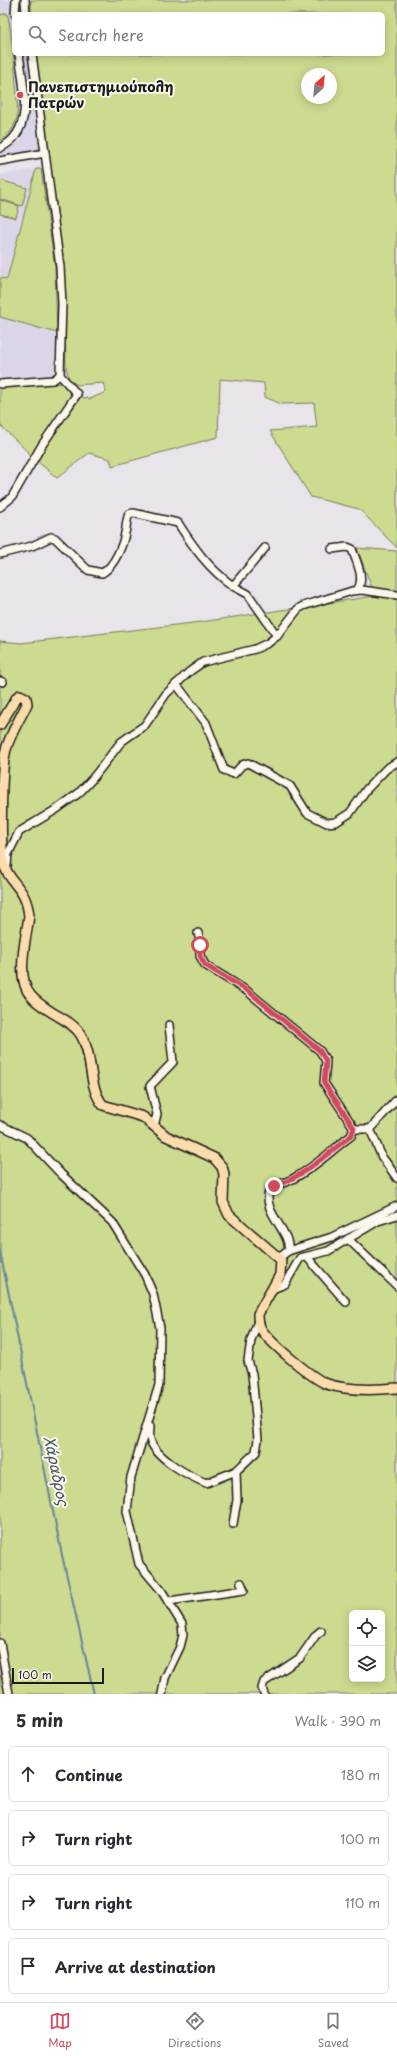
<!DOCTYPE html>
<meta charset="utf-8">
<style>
:root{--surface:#fff;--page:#f7f7f7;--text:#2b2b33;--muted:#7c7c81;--line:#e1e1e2;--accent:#d1495b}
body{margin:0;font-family:"Playpen Sans",sans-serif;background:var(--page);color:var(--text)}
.controls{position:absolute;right:12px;bottom:12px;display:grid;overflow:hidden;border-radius:6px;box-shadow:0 2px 10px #0003}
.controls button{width:36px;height:36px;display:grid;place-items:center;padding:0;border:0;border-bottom:1px solid var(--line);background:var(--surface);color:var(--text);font:20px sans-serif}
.compass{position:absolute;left:301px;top:68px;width:36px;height:36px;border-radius:50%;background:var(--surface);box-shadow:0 2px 10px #0003;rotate:27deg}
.scale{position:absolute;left:12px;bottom:10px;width:92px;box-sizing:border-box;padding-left:4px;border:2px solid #1c1c1c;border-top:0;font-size:11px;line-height:14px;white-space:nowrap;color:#1c1c1c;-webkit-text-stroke:3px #fbf7ec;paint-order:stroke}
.stop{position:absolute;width:12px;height:12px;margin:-9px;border:3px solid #d1495b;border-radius:50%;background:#fff}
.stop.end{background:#d1495b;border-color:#fff;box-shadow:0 1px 4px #0008}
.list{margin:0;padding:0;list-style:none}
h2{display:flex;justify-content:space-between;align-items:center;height:52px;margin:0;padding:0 16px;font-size:17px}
h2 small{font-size:13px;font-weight:400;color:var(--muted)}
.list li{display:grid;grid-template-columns:26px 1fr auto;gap:12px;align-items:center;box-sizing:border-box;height:56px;margin:0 8px 8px;padding:0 8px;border:1px solid var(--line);border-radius:6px}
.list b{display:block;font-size:15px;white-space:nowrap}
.list em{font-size:13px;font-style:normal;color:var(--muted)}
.icon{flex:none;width:22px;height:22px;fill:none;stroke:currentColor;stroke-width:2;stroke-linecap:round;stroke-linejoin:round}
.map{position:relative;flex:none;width:397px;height:1694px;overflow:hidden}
.search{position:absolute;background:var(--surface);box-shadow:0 2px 10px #0003;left:12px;right:12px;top:12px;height:44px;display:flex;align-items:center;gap:10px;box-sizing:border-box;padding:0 14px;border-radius:6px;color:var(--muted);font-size:15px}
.sheet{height:308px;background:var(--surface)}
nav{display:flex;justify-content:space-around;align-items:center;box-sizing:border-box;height:56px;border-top:1px solid var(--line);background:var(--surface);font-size:11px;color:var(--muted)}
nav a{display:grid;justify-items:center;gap:2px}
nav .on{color:var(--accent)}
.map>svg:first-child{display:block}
.built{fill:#dcd5e8}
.green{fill:#ccdb8f;stroke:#747c56;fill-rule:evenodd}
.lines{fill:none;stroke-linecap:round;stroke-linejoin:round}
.stream{stroke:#68839e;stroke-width:2}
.minor-casing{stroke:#1c1c1c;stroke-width:10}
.major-casing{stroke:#1c1c1c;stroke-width:12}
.minor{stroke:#fbf7ec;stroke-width:7}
.major{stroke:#fcdcac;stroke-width:9}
.route{stroke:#d1495b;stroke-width:5}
.poi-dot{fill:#d1495b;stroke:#fbf7ec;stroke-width:1.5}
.labels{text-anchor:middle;stroke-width:4;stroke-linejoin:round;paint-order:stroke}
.poi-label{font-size:14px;font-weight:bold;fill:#1c1c1c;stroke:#fbf7ec;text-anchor:start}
.water-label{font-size:15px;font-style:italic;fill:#485868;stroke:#fbf7ec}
</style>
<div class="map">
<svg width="397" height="1694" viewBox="0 0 397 1694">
<rect width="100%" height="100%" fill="#e9e3ea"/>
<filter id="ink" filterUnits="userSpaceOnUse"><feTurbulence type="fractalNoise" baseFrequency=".025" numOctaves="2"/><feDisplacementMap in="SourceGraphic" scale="8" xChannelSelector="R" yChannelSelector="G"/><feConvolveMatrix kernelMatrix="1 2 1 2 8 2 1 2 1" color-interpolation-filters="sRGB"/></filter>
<g filter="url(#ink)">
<!-- built -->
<g class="built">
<polygon points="0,0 31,0 31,14 14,14 14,54 36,54 47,148 0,157"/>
<polygon points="36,169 7,279 0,278 0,175"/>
<polygon points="0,317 57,333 58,371 53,377 0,380"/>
</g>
<!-- green -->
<g class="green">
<path d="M31,0H397V548L359,509L311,497L270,431L317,427L314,403L281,404L265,397L264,383L220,379L218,437L112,466L110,459L89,453L57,478L36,460L81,397L90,399L106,392L103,383L77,385L69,379L66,367L64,269L36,54H383V14H31ZM307,74H331V98H307Z"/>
<path d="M7,13C11,20 19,107 17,117C15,127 9,135 0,141V15Z"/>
<polygon points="36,169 41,169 55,267 57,333 0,317 0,278 7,279"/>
<polygon points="0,180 27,188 22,206 0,199"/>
<polygon points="0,200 19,206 16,218 0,214"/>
<polygon points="64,383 71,395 32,456 0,425 0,388"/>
<path d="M357,548L397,551V1694H0V641L21,643L201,622L375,596ZM352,1613H382V1679H352Z"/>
</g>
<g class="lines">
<!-- stream -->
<polyline class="stream" points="0,1251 62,1555 94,1694"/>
<!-- minor casing -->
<g class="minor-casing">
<g id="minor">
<polyline points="25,0 26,14"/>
<polyline points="15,14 16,0"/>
<path d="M0,148C36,131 23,85 19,54"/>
<polyline points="0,161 45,153"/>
<polyline points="0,384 53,380 60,375"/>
<polyline points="0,507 12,497 42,445 77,394 60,375 62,304 60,267 32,54"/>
<polyline points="265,548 233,586 248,594 277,636"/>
<path d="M332,549L347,547L352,549C356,561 366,579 357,590"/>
<path d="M0,554L32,546L51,537L55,538L88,570L102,573C114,567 123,545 125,533C127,526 126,520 129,514L133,513L178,523C194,548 209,569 233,586"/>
<polyline points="0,681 3,682"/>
<polyline points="176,684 206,723 224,770 234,774 242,765 248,763 290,786 307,813 327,823 336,822 350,813 366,790 386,769 397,762"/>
<polyline points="7,866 8,854 19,832 57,809 79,793 93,778 121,742 145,725 166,694 189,672 203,662 255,649 268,643 277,636 298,609 303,606 352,591 362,590 397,595"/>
<path d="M198,933L200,940V956L205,965L247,991L320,1051L326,1061L324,1083L354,1128L351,1136C333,1149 316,1166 296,1177C288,1183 275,1183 269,1191C262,1213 292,1232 288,1251"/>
<polyline points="0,1125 27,1138 61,1174 112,1222 145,1275 153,1294 160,1328 159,1385 131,1477 127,1511 139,1564 161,1590 182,1624 183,1635 180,1647 165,1678 162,1694"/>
<polyline points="154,1126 157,1114 150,1086 173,1062 169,1025"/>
<polyline points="354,1129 370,1129 397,1099"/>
<polyline points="370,1129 382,1157 397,1178"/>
<polyline points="348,1239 397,1286"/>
<polyline points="307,1257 346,1302"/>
<polyline points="279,1258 288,1251 332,1237 397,1206"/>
<polyline points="272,1289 285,1284 300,1258 328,1251 378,1221 397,1215"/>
<path d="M150,1426C150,1430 149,1435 150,1439C155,1458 189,1476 206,1483L236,1471L256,1452L258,1439L252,1374L248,1361L251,1340L258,1321"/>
<polyline points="233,1524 237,1500 236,1471"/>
<polyline points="169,1601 244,1590 241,1583"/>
<polyline points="0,1643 9,1694"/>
<polyline points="264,1694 262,1688 264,1682 300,1658 316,1635 321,1631"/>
</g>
</g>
<!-- major casing -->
<g class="major-casing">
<path id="major" d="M0,725L17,697L20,695L26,698L27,704C20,719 8,737 5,754C1,772 0,850 4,865C12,887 26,887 29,916C26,939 15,978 31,996C37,1003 45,1008 53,1013C63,1019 75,1025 81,1035C94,1057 87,1085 103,1105L143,1117L166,1136L214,1158L222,1167L224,1174L223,1202L229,1215L281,1260L280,1275L258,1314C258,1319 258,1324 261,1329C269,1342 313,1379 327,1384C348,1391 375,1390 397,1388"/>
</g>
<!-- minor -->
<use href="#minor" class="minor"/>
<!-- major -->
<use href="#major" class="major"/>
</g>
</g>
<g class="lines" filter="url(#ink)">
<!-- route -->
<path class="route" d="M200,945V956L205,965L248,991L320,1051L326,1061L324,1083L354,1128L351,1136C326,1154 304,1177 274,1186"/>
</g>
<!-- markers -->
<circle class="poi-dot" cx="20" cy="95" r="4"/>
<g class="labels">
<!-- poi labels -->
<g class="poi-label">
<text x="28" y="92">Πανεπιστημιούπολη<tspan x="28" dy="16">Πατρών</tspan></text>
</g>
<!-- water labels -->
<g class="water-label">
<text transform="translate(56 1471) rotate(78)" y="5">Χάραδρος</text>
</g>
</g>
</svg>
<div class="controls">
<button><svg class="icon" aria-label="locate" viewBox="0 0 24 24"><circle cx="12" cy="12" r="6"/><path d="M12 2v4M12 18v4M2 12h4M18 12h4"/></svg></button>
<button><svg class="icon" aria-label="layers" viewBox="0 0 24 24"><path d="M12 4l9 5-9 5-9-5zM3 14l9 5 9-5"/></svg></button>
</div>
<svg class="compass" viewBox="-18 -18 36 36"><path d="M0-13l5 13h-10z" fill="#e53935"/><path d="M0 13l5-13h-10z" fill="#7c7c81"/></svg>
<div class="scale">100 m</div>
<div class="stop" style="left:200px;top:945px"></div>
<div class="stop end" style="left:274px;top:1186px"></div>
<div class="search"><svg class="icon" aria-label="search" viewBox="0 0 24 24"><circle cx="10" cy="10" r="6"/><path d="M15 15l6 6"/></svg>Search here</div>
</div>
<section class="sheet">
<h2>5 min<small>Walk · 390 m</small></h2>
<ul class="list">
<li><svg class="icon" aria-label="ahead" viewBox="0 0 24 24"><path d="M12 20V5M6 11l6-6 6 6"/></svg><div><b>Continue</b></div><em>180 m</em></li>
<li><svg class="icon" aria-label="right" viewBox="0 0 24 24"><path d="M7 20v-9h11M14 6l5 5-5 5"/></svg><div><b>Turn right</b></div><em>100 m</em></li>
<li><svg class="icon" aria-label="right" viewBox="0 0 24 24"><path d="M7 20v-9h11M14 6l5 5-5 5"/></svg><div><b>Turn right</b></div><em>110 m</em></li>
<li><svg class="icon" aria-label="arrive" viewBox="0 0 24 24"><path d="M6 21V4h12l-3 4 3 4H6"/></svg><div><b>Arrive at destination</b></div></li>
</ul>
</section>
<nav>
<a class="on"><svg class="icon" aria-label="map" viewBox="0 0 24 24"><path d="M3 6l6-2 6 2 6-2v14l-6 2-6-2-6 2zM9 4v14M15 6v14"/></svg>Map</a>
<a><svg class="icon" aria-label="directions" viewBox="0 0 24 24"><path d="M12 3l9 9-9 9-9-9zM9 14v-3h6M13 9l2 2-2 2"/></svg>Directions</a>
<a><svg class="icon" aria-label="saved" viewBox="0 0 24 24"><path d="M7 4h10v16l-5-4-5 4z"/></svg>Saved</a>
</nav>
